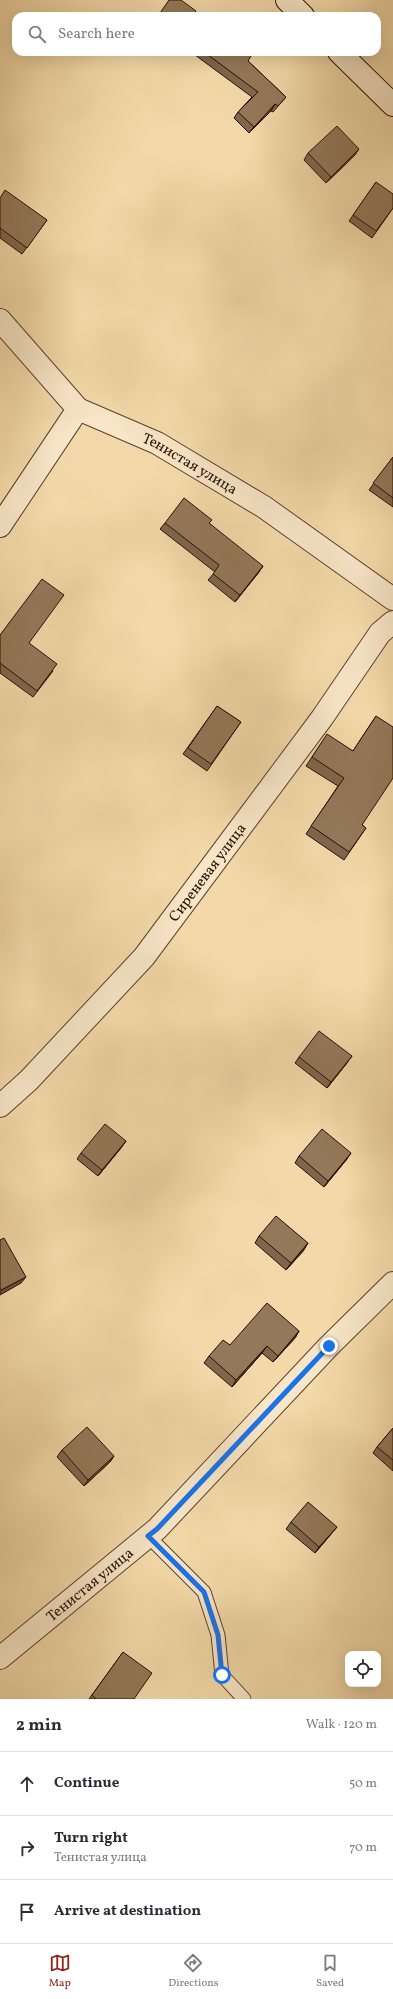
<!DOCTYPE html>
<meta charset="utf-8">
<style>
:root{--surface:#fff;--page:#f2f2f3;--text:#2b2b33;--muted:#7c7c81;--line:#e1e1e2;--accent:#8f2418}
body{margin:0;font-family:Vollkorn,serif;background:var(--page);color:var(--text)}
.controls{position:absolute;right:12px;bottom:12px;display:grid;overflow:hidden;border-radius:8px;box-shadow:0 4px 16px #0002}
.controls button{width:36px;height:36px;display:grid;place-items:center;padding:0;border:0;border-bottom:1px solid var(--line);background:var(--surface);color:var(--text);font:20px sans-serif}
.stop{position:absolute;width:12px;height:12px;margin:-9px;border:3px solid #1a73e8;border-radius:50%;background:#fff}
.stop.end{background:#1a73e8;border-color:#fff;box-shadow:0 1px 4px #0008}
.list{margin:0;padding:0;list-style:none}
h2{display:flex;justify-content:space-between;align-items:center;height:52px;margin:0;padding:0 16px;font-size:17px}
h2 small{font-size:13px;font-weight:400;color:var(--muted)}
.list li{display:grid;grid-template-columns:26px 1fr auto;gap:12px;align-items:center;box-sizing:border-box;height:64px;padding:0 16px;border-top:1px solid var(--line)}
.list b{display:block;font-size:15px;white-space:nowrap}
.list p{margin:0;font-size:13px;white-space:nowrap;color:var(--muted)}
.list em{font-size:13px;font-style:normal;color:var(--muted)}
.icon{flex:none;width:22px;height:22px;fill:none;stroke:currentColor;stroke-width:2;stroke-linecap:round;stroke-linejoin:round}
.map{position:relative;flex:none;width:393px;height:1699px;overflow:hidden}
.search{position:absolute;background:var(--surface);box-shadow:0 4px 16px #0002;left:12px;right:12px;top:12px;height:44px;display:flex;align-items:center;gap:10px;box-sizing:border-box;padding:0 14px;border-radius:12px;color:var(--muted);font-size:15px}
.sheet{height:244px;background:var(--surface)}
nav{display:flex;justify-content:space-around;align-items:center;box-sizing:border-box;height:56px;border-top:1px solid var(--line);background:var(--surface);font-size:11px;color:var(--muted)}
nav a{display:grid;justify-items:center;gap:2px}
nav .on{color:var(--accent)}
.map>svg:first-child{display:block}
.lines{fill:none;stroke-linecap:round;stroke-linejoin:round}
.service-casing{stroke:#5d412c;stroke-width:15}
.minor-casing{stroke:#5d412c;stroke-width:24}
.secondary-casing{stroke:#2b0e02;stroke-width:24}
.service{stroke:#f7e6c7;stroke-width:13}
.minor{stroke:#f7e6c7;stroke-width:22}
.secondary{stroke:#f7e6c7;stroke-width:22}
.wall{fill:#7e674d;stroke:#2b0e02}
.shaded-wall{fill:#67543e;stroke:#2b0e02}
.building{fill:#937859;stroke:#2b0e02}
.route{stroke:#1a73e8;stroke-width:5}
.labels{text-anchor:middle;stroke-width:3.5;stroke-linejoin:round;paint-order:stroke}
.street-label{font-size:15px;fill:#2b0e02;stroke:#f7e6c7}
</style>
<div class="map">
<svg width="393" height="1699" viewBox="0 0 393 1699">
<rect width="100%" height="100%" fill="#f3d9a9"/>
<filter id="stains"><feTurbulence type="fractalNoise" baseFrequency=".005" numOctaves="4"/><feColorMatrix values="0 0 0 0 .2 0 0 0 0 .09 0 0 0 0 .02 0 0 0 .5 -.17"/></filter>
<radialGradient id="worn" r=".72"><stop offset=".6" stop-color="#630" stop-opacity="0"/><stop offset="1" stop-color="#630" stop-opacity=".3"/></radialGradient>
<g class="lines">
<!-- service casing -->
<g class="service-casing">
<polyline id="service" points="148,1536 204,1592 218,1635 222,1675 244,1699"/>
</g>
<!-- minor casing -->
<g class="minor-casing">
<g id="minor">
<path id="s1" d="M0,320L78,409L157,443L264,507L393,599"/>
<polyline points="0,526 78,409"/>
<path id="s2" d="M0,1106L29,1080L144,957L322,718L380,633L393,622"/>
<path id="s3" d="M0,1658L157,1529L329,1346L393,1283"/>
</g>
</g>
<!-- secondary casing -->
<g class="secondary-casing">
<g id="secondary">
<polyline points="287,0 303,16"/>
<polyline points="339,52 393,105"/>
</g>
</g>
<!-- service -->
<use href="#service" class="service"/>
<!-- minor -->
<use href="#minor" class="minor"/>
<!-- secondary -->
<use href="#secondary" class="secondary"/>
</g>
<!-- wall -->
<g class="wall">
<polygon points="191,52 245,52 248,61 286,97 273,112 271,111 249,133 234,118 238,112 252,97"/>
<polygon points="308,153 355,155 326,183 304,160"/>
<polygon points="376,182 393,208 372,238 349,221"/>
<polygon points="0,198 47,220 22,254 0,238"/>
<polygon points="393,457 393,507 369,490"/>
<polygon points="165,523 209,523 259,572 235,602 208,580 215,572 160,529"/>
<polygon points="0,635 29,643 53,671 33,697 0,673"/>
<polygon points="217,706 241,722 207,771 183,754"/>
<polygon points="376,716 362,825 366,828 344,860 306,834 338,786 306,766 322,742 353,751"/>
<polygon points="299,1057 347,1063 327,1088 295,1063"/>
<polygon points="126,1141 121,1148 98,1176 77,1159 81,1153"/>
<polygon points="299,1156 347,1159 324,1187 295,1163"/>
<polygon points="259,1236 304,1250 286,1270 255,1243"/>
<polygon points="299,1331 295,1338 273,1362 262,1353 232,1387 204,1363 209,1356 230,1345"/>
<polygon points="393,1428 393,1471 373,1453 377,1447"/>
<polygon points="62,1450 114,1456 110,1462 84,1486 57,1457"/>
<polygon points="291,1522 332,1533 315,1553 286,1529"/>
<polygon points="123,1652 134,1699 89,1699"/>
</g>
<!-- shaded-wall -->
<g class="shaded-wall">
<polygon points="275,104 271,111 249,133 254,127"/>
<polygon points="359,149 355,155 326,183 331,177"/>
<polygon points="263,566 259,572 235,602 240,595"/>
<polygon points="352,1056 347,1063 327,1088 331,1082"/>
<polygon points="126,1141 121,1148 98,1176 102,1170"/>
<polygon points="351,1153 347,1159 324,1187 328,1181"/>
<polygon points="308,1243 304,1250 286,1270 291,1263"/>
<polygon points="26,1277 21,1283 0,1295 0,1292 1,1290"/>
<polygon points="299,1331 295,1338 273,1362 278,1356"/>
<polygon points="267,1346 262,1353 232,1387 236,1380"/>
<polygon points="114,1456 110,1462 84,1486 88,1480"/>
<polygon points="337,1527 332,1533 315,1553 319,1547"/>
</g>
<!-- building -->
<g class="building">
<polygon points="169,0 181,0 196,11 194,14 197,16 158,16"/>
<polygon points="204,52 245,52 251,56 248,61 286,97 278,106 275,104 254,127 238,112 258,92"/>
<polygon points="337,126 359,149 331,177 308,153"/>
<polygon points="376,182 393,194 393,208 376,231 353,215"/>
<polygon points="5,190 47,220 27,248 0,228 0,198"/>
<polygon points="393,457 393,498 373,483"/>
<polygon points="184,498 212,520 209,523 263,566 240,595 213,574 219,565 165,523"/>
<polygon points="42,579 64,595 29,643 57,664 37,691 0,663 0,635"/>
<polygon points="217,706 241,722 211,764 188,748"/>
<polygon points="376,716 393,727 393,778 362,825 366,828 349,852 311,826 344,778 312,757 327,734 353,751"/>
<polygon points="319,1031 352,1056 331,1082 299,1057"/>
<polygon points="105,1124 126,1141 102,1170 81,1153"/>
<polygon points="322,1129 351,1153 328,1181 299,1156"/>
<polygon points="276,1216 308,1243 291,1263 259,1236"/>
<polygon points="4,1238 26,1277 1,1290 0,1288 0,1240"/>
<polygon points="267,1303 299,1331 278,1356 267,1346 236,1380 209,1356 223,1340 230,1345"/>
<polygon points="87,1427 114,1456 88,1480 62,1450"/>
<polygon points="393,1428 393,1460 377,1447"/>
<polygon points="308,1502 337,1527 319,1547 291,1522"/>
<polygon points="123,1652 152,1673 134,1699 96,1699 92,1695"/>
</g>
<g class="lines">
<!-- route -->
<polyline class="route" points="222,1675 218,1635 204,1592 148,1536 157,1529 329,1346"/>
</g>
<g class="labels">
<!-- street labels -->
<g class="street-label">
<text dy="5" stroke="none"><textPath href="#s1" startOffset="243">Тенистая улица</textPath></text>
<text dy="5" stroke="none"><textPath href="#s2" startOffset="313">Сиреневая улица</textPath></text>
<text dy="5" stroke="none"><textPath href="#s3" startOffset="116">Тенистая улица</textPath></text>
</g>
</g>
<rect width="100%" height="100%" filter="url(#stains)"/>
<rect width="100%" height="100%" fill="url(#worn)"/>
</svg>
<div class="controls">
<button><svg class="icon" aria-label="locate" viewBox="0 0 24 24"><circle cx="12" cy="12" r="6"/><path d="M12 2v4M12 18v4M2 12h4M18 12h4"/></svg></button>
</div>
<div class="stop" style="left:222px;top:1675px"></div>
<div class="stop end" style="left:329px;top:1346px"></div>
<div class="search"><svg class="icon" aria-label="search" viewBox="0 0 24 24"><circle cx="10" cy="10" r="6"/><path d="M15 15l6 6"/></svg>Search here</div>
</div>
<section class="sheet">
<h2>2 min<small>Walk · 120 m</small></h2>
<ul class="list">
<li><svg class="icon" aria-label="ahead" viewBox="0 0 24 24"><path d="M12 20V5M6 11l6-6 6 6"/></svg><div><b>Continue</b></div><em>50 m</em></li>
<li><svg class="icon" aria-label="right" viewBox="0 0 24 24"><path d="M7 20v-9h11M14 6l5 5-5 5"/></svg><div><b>Turn right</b><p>Тенистая улица</p></div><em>70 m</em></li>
<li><svg class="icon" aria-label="arrive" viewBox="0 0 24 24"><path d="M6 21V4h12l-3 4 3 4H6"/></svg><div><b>Arrive at destination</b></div></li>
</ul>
</section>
<nav>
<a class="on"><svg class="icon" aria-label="map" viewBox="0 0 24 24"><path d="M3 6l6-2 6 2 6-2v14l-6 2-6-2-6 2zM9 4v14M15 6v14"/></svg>Map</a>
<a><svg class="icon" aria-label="directions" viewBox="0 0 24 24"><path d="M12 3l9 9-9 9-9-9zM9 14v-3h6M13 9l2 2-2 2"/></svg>Directions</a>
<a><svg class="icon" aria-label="saved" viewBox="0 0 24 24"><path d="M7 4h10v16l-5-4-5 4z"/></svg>Saved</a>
</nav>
